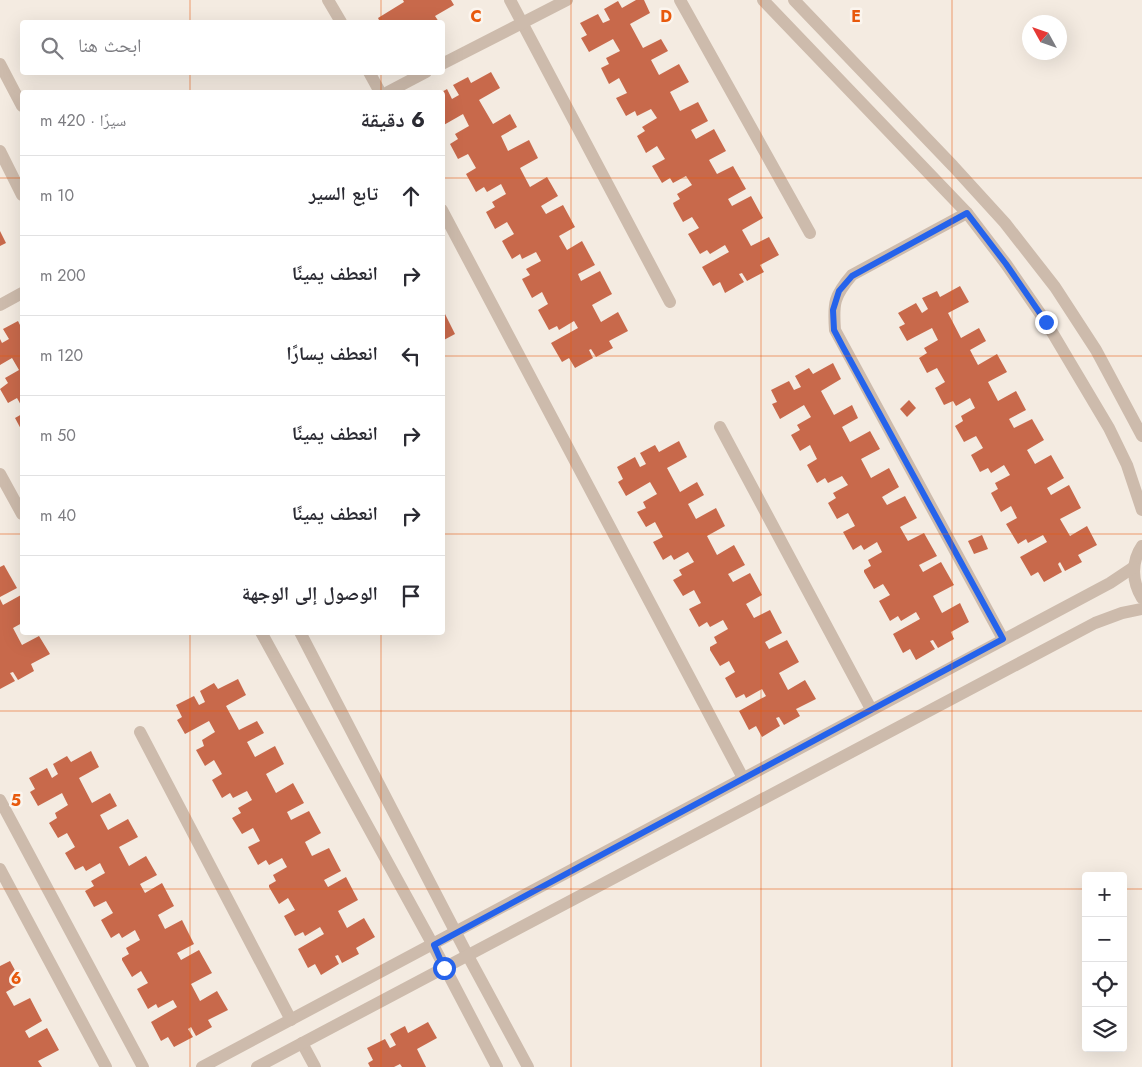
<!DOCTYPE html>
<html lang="ar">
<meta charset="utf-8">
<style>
:root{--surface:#fff;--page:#f7f7f7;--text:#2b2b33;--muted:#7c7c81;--line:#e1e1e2}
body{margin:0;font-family:Jost,"Noto Naskh Arabic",sans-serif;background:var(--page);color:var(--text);direction:rtl}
.controls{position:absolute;right:15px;bottom:15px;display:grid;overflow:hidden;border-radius:5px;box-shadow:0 5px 20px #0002}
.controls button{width:45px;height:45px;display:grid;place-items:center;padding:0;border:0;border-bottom:1px solid var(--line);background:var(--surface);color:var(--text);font:25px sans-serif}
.compass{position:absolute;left:1022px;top:15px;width:45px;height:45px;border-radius:50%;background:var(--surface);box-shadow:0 5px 20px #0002;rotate:310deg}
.stop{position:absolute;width:15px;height:15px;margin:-11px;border:4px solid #2563eb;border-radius:50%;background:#fff}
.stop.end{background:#2563eb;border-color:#fff;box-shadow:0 1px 5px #0008}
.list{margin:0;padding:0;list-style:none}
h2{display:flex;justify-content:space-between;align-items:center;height:65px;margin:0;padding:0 20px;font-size:21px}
h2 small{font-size:16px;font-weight:400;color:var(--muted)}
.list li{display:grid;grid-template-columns:32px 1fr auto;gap:15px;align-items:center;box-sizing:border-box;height:80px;padding:0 20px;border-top:1px solid var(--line)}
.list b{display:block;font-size:19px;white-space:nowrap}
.list em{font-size:16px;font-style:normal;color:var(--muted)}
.icon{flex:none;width:28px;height:28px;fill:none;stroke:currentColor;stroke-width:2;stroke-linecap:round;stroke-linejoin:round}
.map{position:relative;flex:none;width:1142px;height:1067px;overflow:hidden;direction:ltr}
.search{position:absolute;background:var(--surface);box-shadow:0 5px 20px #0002;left:20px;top:20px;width:425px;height:55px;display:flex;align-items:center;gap:12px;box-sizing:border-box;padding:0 18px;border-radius:5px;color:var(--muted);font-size:19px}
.panel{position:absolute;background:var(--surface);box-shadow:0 5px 20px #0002;left:20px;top:90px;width:425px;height:545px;border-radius:5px;direction:rtl}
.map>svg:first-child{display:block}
.building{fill:#c8694b}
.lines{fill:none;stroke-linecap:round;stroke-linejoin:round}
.minor{stroke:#cdbbac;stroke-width:12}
.tertiary{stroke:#cdbbac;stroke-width:12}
.route{stroke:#2563eb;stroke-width:6}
.grid{fill:none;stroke:#e8590c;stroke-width:1;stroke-opacity:0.55}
.grid-label{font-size:16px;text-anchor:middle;font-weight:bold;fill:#e8590c;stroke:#fbf5ee;stroke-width:5;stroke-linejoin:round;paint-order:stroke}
</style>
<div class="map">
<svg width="1142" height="1067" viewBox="0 0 1142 1067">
<rect width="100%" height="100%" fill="#f4ebe1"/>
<!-- building -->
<g class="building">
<polygon points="403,0 451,0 454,5 435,16 439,22 380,22 378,18 404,2"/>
<polygon points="636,0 644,0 650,13 630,24 643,48 661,39 668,51 651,60 659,75 679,64 689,82 670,92 680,111 698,102 708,121 691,130 696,139 714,129 726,151 709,160 717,174 733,166 746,189 728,199 732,206 751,196 763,218 742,230 751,246 769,237 779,255 760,265 764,272 747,281 742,273 739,274 744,282 725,293 720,282 713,286 702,267 729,252 725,245 710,254 707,250 700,254 688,234 699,228 692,217 683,222 674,206 673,203 680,199 677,194 692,185 686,176 673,183 670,178 662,183 652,166 665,159 657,146 646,153 637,136 645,131 642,127 657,118 651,109 637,116 635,111 626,116 616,98 627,93 619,78 609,84 601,68 609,64 606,58 620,51 613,39 589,52 581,38 587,35 580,23 598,14 603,23 610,20 604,9 618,1 622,8"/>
<polygon points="491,72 500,88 479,100 493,124 510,114 517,127 501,136 508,151 529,140 538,158 520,168 530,187 547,177 558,196 541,206 546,214 563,205 575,227 559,236 567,250 582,241 595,265 578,274 581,281 600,271 612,294 592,305 601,322 618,312 628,331 609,341 613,348 596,357 591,349 589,350 593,358 575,368 569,358 562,362 551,343 578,328 574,321 559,330 557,326 549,330 538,310 548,304 542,292 532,298 523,281 522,279 530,275 526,269 541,261 536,252 522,259 520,254 512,259 502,241 514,234 507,222 495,229 486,212 495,207 492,202 506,194 501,184 487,192 484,187 476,192 466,174 476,168 468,154 458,159 450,144 458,139 455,134 469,126 463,114 442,126 442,92 447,89 452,99 459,95 453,85 468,77 471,83"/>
<polygon points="0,231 6,243 0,246"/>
<polygon points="960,286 969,302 948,313 961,338 979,328 986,341 970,350 978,365 997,354 1007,372 988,382 998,401 1016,391 1026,410 1009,419 1014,428 1032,419 1044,440 1027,450 1035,464 1051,455 1064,478 1047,488 1051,495 1069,485 1081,508 1060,519 1070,536 1087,526 1097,545 1078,555 1082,562 1065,571 1060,562 1058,564 1062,572 1044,582 1038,572 1031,576 1020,557 1047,542 1043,535 1028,543 1026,539 1018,544 1006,524 1017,518 1011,506 1001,512 992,495 991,493 998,489 995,483 1010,475 1004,465 991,473 988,468 980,472 971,455 983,448 976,436 964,442 955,426 963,421 961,416 975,408 970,398 956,406 953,401 944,405 935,388 945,382 937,368 927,373 919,358 927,353 924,348 938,340 932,328 907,341 899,327 905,324 898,313 916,303 922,313 928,309 922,298 937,291 940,297"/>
<polygon points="445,314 455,334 442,341 442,316"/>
<polygon points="18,321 21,327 22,326 22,407 17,398 8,403 0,389 8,383 5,378 19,370 12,358 0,365 0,339 2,343 9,339 3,329"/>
<polygon points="833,363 841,379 821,391 834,415 852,405 858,418 842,427 850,442 870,431 880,449 861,459 871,478 889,468 899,487 882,497 887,505 905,496 917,518 900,527 908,541 924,533 937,556 919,565 923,572 941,562 954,585 933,596 942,613 960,603 969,622 951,632 954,639 938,648 933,640 930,641 935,649 916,660 910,649 903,653 893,634 920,619 916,612 901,621 898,616 890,621 879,601 890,595 883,584 874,589 864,572 864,570 871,566 868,560 882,552 877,542 864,550 861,545 853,550 843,532 855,526 848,513 837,519 828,503 836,498 833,493 848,485 842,476 828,483 825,478 817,483 807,465 817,459 810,445 800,451 791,435 800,430 797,425 811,417 804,405 780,419 772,404 777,402 771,390 789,381 794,390 801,387 795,376 809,368 813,374"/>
<polygon points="909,400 916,408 907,417 900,409"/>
<polygon points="22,414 22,431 15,418"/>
<polygon points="679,441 687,457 667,468 680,492 697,482 704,495 688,504 696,519 716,508 725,526 707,536 717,555 734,545 745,565 728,574 733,582 750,573 762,595 746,604 754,618 770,610 782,633 765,642 769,649 787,640 799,662 779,673 788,690 805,680 816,699 796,709 800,716 784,725 779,717 776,718 780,726 762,737 756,726 749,730 739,711 766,696 762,689 746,698 744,694 736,698 725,678 735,672 729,661 720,666 710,650 710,647 717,643 714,637 728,629 723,620 710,627 707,622 699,627 689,609 701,603 694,590 683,596 673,580 682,575 679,570 694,562 688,552 674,560 671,555 663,560 653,542 663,537 655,522 646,527 637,512 646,508 643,502 657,494 650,482 626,496 618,482 623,479 617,467 635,457 640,467 646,464 640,453 655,445 659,452"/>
<polygon points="982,535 988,549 974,554 968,541"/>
<polygon points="4,565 17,588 0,597 0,567"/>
<polygon points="21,595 22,623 13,628 22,645 39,636 50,654 31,664 34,671 18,680 13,672 10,673 15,681 0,689 0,599 3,605"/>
<polygon points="238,679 246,695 226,706 239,730 257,721 264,733 247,742 255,757 275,746 284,764 266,774 276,793 293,783 304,803 287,812 291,820 309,811 321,833 305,842 312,856 329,848 341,871 324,880 328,887 346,877 358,900 338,911 347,928 364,918 375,937 356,948 359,954 342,963 338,955 335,956 339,964 321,975 315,964 308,968 298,949 324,934 320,927 305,936 303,932 295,936 284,916 295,910 288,898 279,904 269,887 269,885 276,881 273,875 287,867 282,858 269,865 266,860 258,865 248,847 260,841 253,828 242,834 232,818 241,813 238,808 252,800 247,791 233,798 230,793 222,798 212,780 222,774 214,760 205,766 196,750 204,746 202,740 215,732 209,721 185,734 177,720 182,717 176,705 194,696 199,705 205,702 200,691 214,683 218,689"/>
<polygon points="91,751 99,767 79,778 92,803 110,793 117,806 100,815 108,830 128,819 138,837 119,847 129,866 146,856 157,875 140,884 145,893 162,883 174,906 158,915 165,929 182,920 194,944 177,953 181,960 199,950 212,973 191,984 200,1001 217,991 228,1010 208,1020 212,1027 196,1036 191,1027 188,1029 193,1037 174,1047 168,1037 161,1041 151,1022 177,1007 173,1000 158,1008 156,1004 148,1009 137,989 148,983 141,971 132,977 122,960 122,958 129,954 126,948 140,940 135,930 122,938 119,933 111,938 101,920 113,913 106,901 94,907 85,891 94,886 91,881 105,873 100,863 86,871 83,866 75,870 65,853 75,847 67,833 58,838 49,823 57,818 55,813 68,805 62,793 38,806 30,792 35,789 29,778 47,768 52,778 58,774 53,764 67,756 71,762"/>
<polygon points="10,961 22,983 6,992 14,1006 30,998 42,1021 25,1031 29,1038 47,1028 59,1050 38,1061 42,1067 0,1067 0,966"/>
<polygon points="428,1022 437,1038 417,1049 426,1067 402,1067 400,1064 394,1067 370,1067 368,1063 373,1060 367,1048 385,1039 390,1048 396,1045 390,1034 405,1026 408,1033"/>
</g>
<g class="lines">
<!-- minor -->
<g class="minor">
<polyline points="328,0 341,22"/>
<polyline points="510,0 670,302"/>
<polyline points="680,0 810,233"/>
<polyline points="0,64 22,106"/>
<polyline points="442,64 567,0"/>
<polyline points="369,72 380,92"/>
<polyline points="388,92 426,72"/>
<polyline points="0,151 22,195"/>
<polyline points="442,210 743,778"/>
<path d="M967,213L852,275C834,296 833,303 835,330L1003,639"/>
<polyline points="0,305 22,293"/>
<polyline points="720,427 871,709"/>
<polyline points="0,474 22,514"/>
<polyline points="261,632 433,945 497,1067"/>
<polyline points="300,632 468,956 528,1067"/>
<polyline points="140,732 291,1020"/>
<polyline points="0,800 143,1067"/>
<polyline points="0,869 106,1067"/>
<polyline points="302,1043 315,1067"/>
</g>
<!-- tertiary -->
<g class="tertiary">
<polyline points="763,0 967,213 1006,264 1046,322 1109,428 1127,465 1142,510"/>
<polyline points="794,0 953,166 1005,223 1055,287 1096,350 1142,436"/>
<path d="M1142,546C1131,562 1132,582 1142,598"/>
<polyline points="202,1067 1110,583 1134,567"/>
<polyline points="257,1067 1095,623 1122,613 1142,609"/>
</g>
</g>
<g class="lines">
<!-- route -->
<polyline class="route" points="444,968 434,945 1003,639 843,347 834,330 833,310 839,291 852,276 967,213 1006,264 1046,322"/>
</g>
<!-- grid -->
<path class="grid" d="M190,0V22M381,0V22M571,0V1067M761,0V1067M952,0V1067M190,72V92M381,72V92M0,178H22M442,178H1142M0,356H22M442,356H1142M0,534H22M442,534H1142M190,632V1067M381,632V1067M0,711H1142M0,889H1086M1123,889H1142"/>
<g class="grid-label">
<text x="476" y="22">C</text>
<text x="666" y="22">D</text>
<text x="856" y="22">E</text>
<text x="16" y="806">5</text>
<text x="16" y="984">6</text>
</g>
</svg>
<div class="controls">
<button>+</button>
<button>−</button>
<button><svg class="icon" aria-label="locate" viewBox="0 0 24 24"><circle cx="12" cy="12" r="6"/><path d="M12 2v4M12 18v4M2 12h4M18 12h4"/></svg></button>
<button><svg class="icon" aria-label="layers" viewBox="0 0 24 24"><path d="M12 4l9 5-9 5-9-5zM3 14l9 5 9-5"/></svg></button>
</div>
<svg class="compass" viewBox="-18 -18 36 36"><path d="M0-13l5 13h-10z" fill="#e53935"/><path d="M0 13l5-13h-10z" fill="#7c7c81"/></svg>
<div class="stop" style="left:444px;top:968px"></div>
<div class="stop end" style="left:1046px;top:322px"></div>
<div class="search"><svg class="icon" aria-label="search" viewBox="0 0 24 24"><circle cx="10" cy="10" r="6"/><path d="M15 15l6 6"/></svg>ابحث هنا</div>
<section class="panel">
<h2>6 دقيقة<small>سيرًا · 420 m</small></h2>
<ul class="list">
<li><svg class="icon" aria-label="ahead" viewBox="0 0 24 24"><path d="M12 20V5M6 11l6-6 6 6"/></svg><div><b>تابع السير</b></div><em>10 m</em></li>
<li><svg class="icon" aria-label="right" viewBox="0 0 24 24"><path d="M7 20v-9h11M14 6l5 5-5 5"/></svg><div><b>انعطف يمينًا</b></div><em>200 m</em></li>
<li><svg class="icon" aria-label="left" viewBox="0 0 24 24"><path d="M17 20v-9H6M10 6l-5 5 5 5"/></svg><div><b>انعطف يسارًا</b></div><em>120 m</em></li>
<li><svg class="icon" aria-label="right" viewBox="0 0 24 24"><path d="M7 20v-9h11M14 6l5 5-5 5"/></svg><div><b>انعطف يمينًا</b></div><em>50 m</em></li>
<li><svg class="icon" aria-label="right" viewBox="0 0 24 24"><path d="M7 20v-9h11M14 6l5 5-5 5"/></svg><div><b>انعطف يمينًا</b></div><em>40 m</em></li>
<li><svg class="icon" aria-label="arrive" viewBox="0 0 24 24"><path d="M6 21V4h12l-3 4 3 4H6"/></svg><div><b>الوصول إلى الوجهة</b></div></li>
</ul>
</section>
</div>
